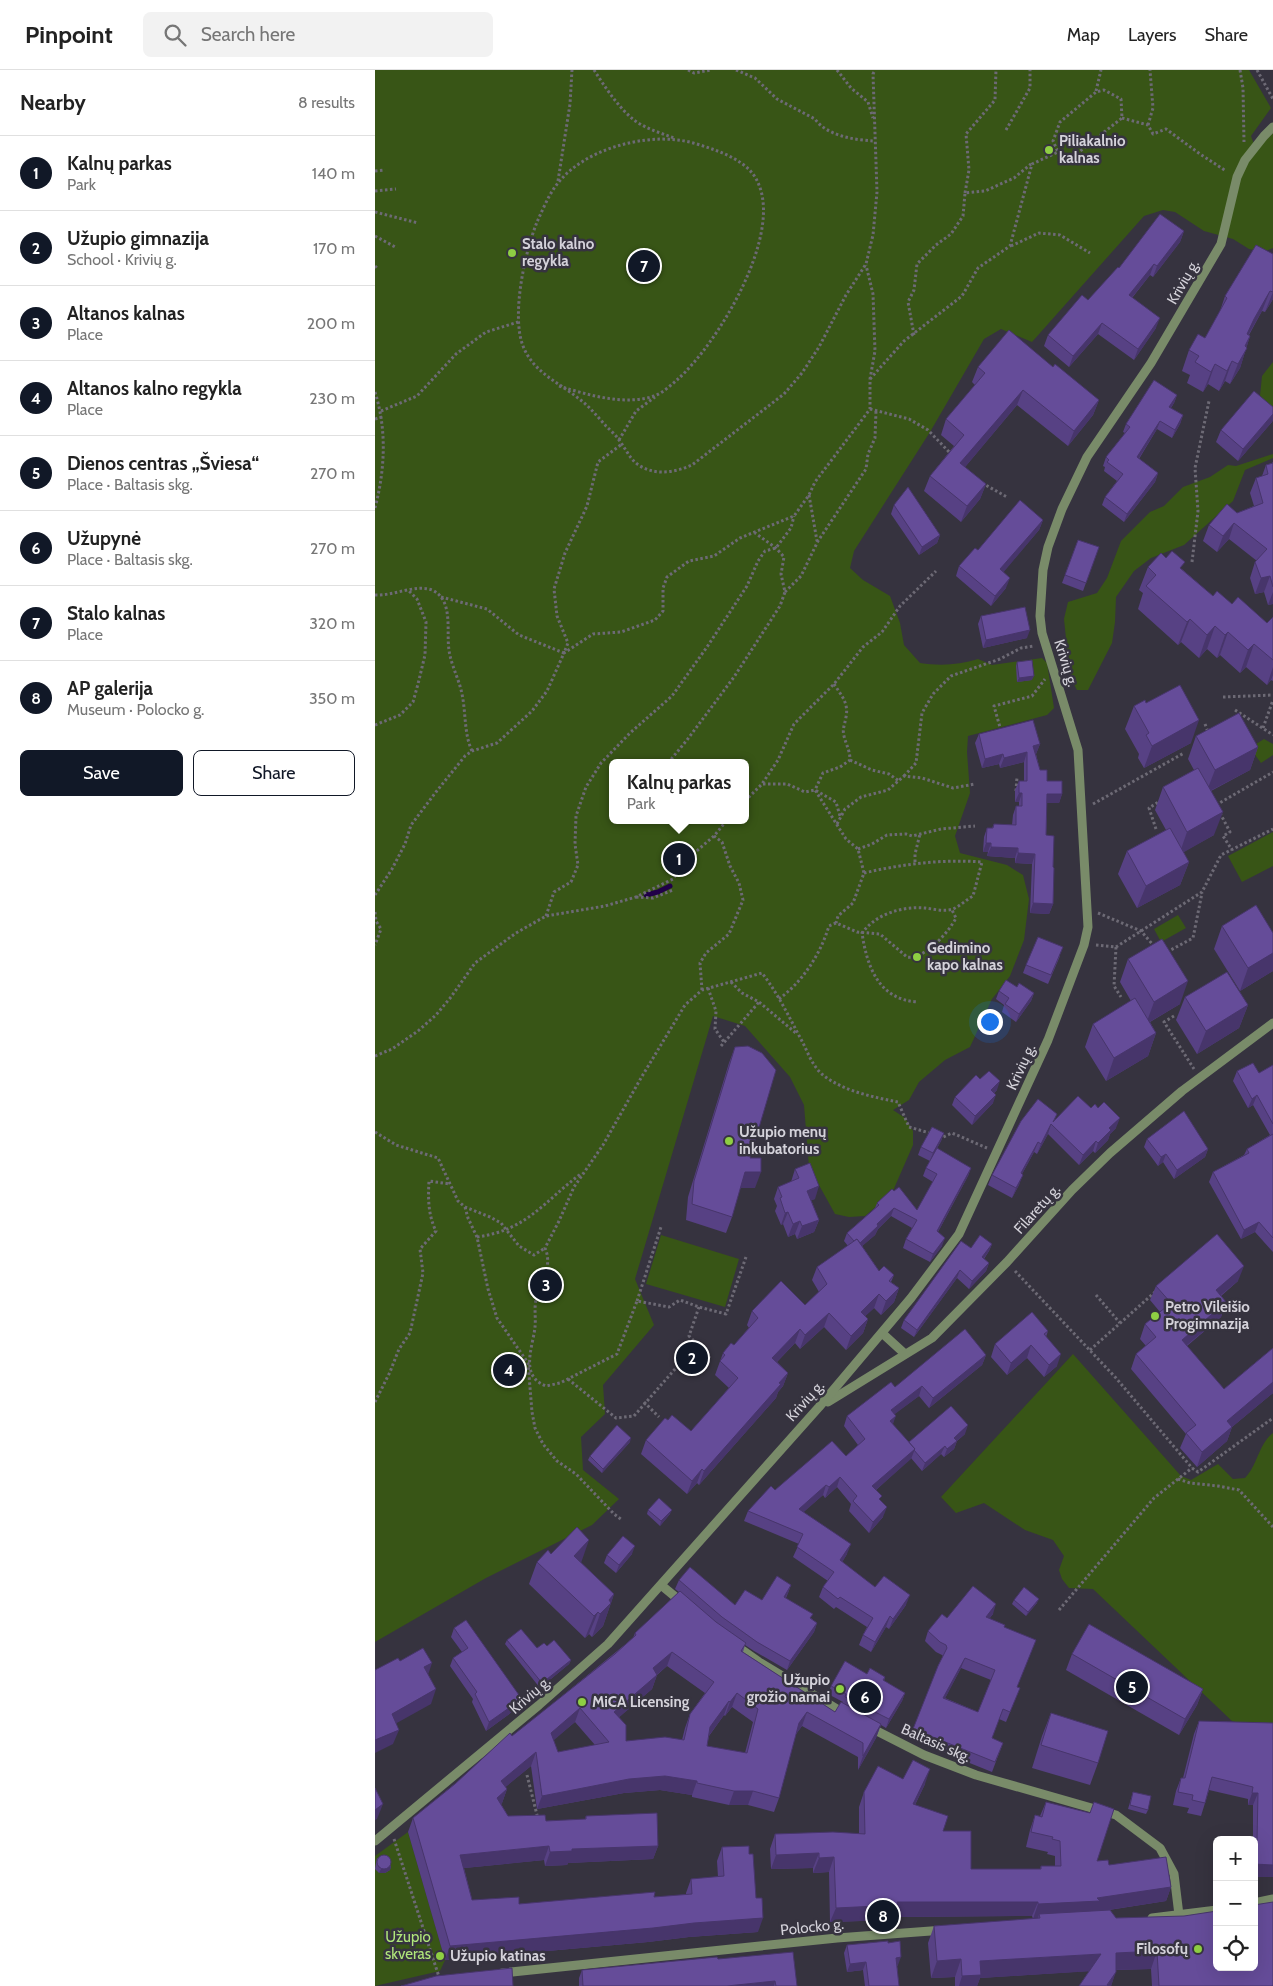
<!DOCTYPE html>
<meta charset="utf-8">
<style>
:root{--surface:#fff;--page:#f2f2f2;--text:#222;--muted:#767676;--line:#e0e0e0;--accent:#111827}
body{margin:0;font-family:Cabin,sans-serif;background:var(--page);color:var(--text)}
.controls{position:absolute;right:15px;bottom:15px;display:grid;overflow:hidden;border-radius:8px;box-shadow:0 5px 20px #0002}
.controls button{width:45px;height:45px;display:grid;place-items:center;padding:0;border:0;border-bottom:1px solid var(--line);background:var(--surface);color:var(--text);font:25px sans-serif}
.you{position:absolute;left:614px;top:951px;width:18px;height:18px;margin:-12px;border:4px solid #fff;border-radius:50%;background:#1a73e8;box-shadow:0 0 0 8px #1a73e833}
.badge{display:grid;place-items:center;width:32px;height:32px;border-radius:50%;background:var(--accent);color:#fff;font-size:16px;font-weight:700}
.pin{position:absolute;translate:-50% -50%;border:2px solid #fff;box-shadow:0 1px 5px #0006}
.popup{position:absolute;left:234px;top:689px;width:140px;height:65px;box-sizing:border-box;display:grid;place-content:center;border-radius:8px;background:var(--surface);filter:drop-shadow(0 1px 4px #0005);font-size:16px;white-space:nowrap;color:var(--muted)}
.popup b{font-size:19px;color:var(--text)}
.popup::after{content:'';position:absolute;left:50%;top:100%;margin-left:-10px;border:10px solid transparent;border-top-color:var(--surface)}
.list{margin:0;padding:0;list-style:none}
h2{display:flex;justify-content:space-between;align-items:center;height:65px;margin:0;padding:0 20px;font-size:21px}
h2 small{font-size:16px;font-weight:400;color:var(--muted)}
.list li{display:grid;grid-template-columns:32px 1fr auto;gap:15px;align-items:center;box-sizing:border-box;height:75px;padding:0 20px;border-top:1px solid var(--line)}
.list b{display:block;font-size:19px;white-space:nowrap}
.list p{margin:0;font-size:16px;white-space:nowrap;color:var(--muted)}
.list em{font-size:16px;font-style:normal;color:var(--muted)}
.actions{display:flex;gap:10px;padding:15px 20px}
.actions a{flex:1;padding:11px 0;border:1px solid var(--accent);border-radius:8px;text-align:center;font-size:18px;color:var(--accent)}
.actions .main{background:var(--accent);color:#fff}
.icon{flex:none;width:28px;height:28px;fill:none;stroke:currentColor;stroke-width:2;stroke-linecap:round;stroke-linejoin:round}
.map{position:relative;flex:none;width:898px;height:1916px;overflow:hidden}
header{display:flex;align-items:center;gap:30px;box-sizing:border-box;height:70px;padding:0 25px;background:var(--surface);border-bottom:1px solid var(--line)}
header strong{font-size:24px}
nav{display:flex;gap:28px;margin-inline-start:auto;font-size:18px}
.search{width:350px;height:45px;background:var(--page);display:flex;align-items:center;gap:12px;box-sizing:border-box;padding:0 18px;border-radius:8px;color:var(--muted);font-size:19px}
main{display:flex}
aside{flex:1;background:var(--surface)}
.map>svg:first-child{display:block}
.green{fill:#385516;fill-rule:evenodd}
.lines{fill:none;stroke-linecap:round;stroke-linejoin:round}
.stream{stroke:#210048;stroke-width:5}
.path{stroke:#6d6a75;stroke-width:3;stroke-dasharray:2.5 2.5;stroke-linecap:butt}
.minor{stroke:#798b69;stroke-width:9}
.wall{fill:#574184;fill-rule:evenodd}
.shaded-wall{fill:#47356b}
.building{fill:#654c99;stroke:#47356b;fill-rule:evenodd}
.poi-dot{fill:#8ece43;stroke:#36333f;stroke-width:2}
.labels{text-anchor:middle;stroke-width:5;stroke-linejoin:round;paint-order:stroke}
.poi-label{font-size:15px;font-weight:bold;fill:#d4d2da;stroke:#36333f;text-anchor:start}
.street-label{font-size:15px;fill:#d4d2da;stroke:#36333f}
.park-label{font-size:15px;fill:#b0e77a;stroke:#36333f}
</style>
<header>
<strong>Pinpoint</strong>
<div class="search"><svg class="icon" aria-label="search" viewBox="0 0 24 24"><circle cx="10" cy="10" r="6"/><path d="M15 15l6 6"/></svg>Search here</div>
<nav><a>Map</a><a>Layers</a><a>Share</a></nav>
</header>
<main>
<aside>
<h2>Nearby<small>8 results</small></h2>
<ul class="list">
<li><span class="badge">1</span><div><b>Kalnų parkas</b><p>Park</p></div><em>140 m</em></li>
<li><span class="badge">2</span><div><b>Užupio gimnazija</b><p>School · Krivių g.</p></div><em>170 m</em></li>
<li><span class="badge">3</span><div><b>Altanos kalnas</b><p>Place</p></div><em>200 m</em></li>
<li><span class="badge">4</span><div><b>Altanos kalno regykla</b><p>Place</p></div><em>230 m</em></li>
<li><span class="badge">5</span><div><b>Dienos centras „Šviesa“</b><p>Place · Baltasis skg.</p></div><em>270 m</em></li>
<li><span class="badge">6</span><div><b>Užupynė</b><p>Place · Baltasis skg.</p></div><em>270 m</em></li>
<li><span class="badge">7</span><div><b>Stalo kalnas</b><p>Place</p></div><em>320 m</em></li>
<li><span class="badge">8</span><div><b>AP galerija</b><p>Museum · Polocko g.</p></div><em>350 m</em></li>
</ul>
<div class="actions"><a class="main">Save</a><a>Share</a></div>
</aside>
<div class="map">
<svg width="898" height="1916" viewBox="0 0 898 1916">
<rect width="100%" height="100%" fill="#36333f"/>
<!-- green -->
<g class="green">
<path d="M0,0H874L896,38L876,66L881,80L898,63V178L888,182L874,179L858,169L829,161L800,142L788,140L769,146L657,272L626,259L609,269L555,362L479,481L475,498L488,510L515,526L525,553L529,575L545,593C565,596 584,595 603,589L617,595L667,588L672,593L679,638L672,645L593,666L592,682L595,723L580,766L585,783L632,795L648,805L654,829L649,870L635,906L617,929L595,977L570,990L544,1012L534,1030L518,1040L530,1048L538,1061V1075L517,1123L490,1146L474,1147L460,1144L434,1097L429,1035L415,1007L370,956L338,946L260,1209L279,1255L228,1315L230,1344L206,1367L208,1400L244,1429L217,1455L111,1508L0,1572ZM238,693H370V750H238Z"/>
<polygon points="898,292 898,341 885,326 887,306"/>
<polygon points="898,384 898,388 870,400 858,431 809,475 776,488 759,501 741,527 740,552 737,573 713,620 702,620 695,607 689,549 693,532 722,523 732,508 746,471 775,442 789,436 808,417 835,407 853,395 861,396"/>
<polygon points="889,669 898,674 898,685 886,693 875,678"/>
<polygon points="898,762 898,796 867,812 853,786"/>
<polygon points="803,845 811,858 786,872 779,859"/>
<polygon points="286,1165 364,1189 350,1237 271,1214"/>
<path d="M698,1284L806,1406L816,1410L843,1394L858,1409L870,1408C883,1395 883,1375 898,1363V1657H875L857,1651L718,1519L694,1518L687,1509L684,1500L689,1486L678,1470L650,1460L609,1433L581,1443L566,1427Z"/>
<polygon points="33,1762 70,1890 65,1901 0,1916 0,1786"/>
</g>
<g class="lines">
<!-- stream -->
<polyline class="stream" points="271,825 283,822 295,816"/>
<!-- path -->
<g class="path">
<path d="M219,0C230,17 243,37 259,50C271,59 286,63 299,68"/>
<polyline points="313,0 319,3 336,0"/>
<path d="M361,0L380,8L402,29L440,49C452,66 480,70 499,71"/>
<polyline points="462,0 476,18 493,32 498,48"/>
<polyline points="865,0 868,18 869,72"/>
<polyline points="882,0 898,29"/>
<polyline points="721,21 726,0"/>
<polyline points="747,48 773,55 778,64 791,59 825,84 851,101"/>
<polyline points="773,55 778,38 775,0"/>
<polyline points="631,60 655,18 655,0"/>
<polyline points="0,101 10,100"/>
<polyline points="183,111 195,34 197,0"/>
<polyline points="0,121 21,119"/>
<polyline points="590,123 594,100 591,64 620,30 621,0"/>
<polyline points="0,142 43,153"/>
<polyline points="0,166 22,178"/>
<polyline points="636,176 664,163 685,165 715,183"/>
<polyline points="0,196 2,198"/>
<polyline points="539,265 533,232 539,220 542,194 561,175 576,164 588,146 590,123 610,121 639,108 656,94"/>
<polyline points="495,309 529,271 587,226 603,198 635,176 657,94 683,82 693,88 704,82 747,48 746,29 729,20 721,22 685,52 678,71 683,82"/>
<path d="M184,316C213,325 250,336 279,326C288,323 296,315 303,309C342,274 406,169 384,115C377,96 358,87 340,80C328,76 315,71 302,70C263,65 208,81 183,113C174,124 168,139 162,152C150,182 136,245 148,276C158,302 183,312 203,328C214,336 222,346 231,356C235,360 241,365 244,370C251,379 255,390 265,396C282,406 301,402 317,395L409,324L427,303L444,277L471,225L491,194L498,165L502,122L498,4L500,0"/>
<path d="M0,322C12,360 10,400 0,438"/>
<polyline points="495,339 534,349 553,360 577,385"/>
<polyline points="6,341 42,326 81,284 111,262 143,252"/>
<polyline points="0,349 7,347"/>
<polyline points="244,370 261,341 280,327"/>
<polyline points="607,413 632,427"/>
<polyline points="434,425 442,471"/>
<polyline points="817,492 823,441 820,398 834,331"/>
<polyline points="410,522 426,506 443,471 491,399 493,384 500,368 501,341"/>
<path d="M0,525C18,526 41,514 57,520C79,530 71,561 74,580C76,595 84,609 87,624C91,643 89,664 97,681"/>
<polyline points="66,527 112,539 144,565 189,583 193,573 182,546 179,519 190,483 212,436 223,392 247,374"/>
<path d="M459,614C466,625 474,633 471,647C470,654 467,659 469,666C471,675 475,680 475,690L465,697L448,703L440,720L471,769L483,779L489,803L478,833L463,846L461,853"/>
<polyline points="848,627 898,625"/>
<polyline points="860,640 898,665"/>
<polyline points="830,654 833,662"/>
<polyline points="0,655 25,645 38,632 43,614 50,585 51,552 42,529 33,520"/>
<polyline points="888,658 898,630"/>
<polyline points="626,661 619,636 657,626 670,609"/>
<polyline points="475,690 497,700 514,704 524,711"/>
<polyline points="293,693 312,670 359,607 405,536 410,522 406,504 409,487 401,478 380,463"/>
<polyline points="529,706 541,693 547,643 558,624 576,606 625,589 646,578 659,576"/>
<polyline points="388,714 412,714 430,722 440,720 461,732 465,746"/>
<polyline points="641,721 642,707"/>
<polyline points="370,731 387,714 403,690 419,654 459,614 488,577 507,562 525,536 561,501"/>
<polyline points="718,734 809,683"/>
<polyline points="841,735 898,702"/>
<polyline points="845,743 855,762 848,766 857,780"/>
<polyline points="462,754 470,739 486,727 513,720 529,706 547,708 578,718 600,714"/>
<polyline points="781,759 774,738 785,731"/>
<polyline points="483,779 497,774 512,765 531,764 537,766 566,759 600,756"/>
<polyline points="540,792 540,784 545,764"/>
<path d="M489,803C528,794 567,789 607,792L598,826C591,830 585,836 578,839C569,842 559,839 550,838C527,836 501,844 487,863C492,897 504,930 543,932"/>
<polyline points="0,825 17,799 30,774 36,755 61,722 90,686 97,681 122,673 157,641 172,621 189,583 218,564 246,562 280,550 288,541 288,518 292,507 314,491 339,486 365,468 419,446 434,425 440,412 495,339 495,309 500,281 498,224 491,195"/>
<polyline points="261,827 278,828 298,820"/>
<polyline points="0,842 1,851 6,859 0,875"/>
<polyline points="723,843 766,861 779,876"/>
<polyline points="171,846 179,822 196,812 203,795 200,774 201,746 211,717 226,693 255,663 297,626 332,577 372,516 383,491 390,481 401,478 416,458 419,446"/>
<polyline points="721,875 741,877 827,822 846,785 898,759"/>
<polyline points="741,877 739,916 746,927"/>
<polyline points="792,882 818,868 827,823"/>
<polyline points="356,912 367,923 384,932 422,964"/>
<polyline points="333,918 341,941 340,959 349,972"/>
<polyline points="327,920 325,893 331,883 354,864 368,830 364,813 355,796 347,772 339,766"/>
<path d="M404,929C428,911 445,885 454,856L461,853L482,862L505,864L532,887C549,890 574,862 581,848L577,840"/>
<polyline points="799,946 789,952 819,999"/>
<polyline points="346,976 384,932"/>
<polyline points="0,986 17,979 43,961 61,945 76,927 100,893 141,863 171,846 230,836 261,827 298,809 310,791 339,766 352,750"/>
<polyline points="0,1062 21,1075 63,1088 83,1131 90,1137 115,1147 126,1153 144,1176 159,1185 170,1178"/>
<polyline points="564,1065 568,1067 577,1063 612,1078"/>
<polyline points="90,1137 93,1148 102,1167 113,1219 122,1248 153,1293 157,1342 160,1358 168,1374 182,1391 201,1404 239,1444 247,1450"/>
<path d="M102,1167C153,1160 169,1131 207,1103"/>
<path d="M371,1187L351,1244L324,1237L305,1230L294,1237L262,1231L242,1284L185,1313L171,1316C144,1306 158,1277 160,1257C161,1248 159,1239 161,1230C166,1212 178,1196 170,1178L184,1151L199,1117L228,1075L266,1008L310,935L327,920L387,903C404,925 415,949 428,973C433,983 438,997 448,1005C468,1021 498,1027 523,1032L534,1057L558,1064"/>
<polyline points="640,1201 741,1308 817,1398 823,1402 898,1348"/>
<polyline points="721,1225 745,1253"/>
<polyline points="262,1231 286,1157"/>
<polyline points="324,1237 314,1266 335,1288"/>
<polyline points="715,1280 780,1222"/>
<polyline points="193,1309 241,1348 259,1346 321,1275"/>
<path d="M0,1332L15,1302L24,1279L35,1263L48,1203L45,1179L61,1161C53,1145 53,1128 54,1111L75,1114"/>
<polyline points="269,1332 284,1347"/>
<polyline points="803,1409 815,1413 843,1416 864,1420 898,1457"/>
<polyline points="684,1540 779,1428 817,1398"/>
<polyline points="152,1705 163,1749"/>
<polyline points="19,1769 67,1916"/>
</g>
<!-- minor -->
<g class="minor">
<polyline points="507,1263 530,1284"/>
<polyline points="453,1332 557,1268 632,1192 697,1120 735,1083 807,1021 898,953"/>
<polyline points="286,1515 309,1534"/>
<polyline points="360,1575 384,1592 472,1645"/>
<polyline points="494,1657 549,1685 601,1705 741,1745 785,1778 799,1804 804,1845"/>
<polyline points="0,1771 164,1635 233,1574 444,1337 536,1228 584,1164 673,970 709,875 713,857 703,680 667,563 665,546 668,500 673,477 687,439 712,387 776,293 846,174 862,107 870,90 889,66 898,57"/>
<polyline points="879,1833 898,1829"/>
<polyline points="777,1848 842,1840"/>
<polyline points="127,1903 462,1868 569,1860"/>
</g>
</g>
<!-- wall -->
<g class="wall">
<polygon points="809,161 805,172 778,207 775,205 757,228 781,258 759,290 723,264 694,297 669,276 673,265 713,230 744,198"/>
<polygon points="898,184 898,229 890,242 887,241 874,265 875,266 865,298 855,314 850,311 844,321 833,314 828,322 812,313 815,305 807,301 814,280 830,268 845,241 850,226"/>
<polygon points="603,297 678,297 724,330 718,345 693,376 642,335 590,397 611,414 605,429 586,452 549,421 555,406 579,376 566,365 571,349 600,315 597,312"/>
<polygon points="802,325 799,333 796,338 808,345 805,354 797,368 782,359 764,389 783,403 780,412 749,452 727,435 730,427 742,411 729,401 730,397 728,396 731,387 750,363 748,362 751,354"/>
<polygon points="898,337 898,350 897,352 863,391 841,372 846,360"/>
<polygon points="898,392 898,534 893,535 889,522 880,524 875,508 880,492 882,491 854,469 842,482 828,471 834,455 862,443 879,436 875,423 881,408 887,406 891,395 897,393"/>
<polygon points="519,435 565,465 562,473 544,485 516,444"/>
<polygon points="668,450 664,460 628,502 631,518 616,536 581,506 584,496 603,480"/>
<polygon points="703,470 724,477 708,521 687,513"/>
<polygon points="791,488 808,500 838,526 857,534 892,553 898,547 898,611 896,610 892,615 871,597 865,603 845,585 842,588 832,579 824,588 806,572 803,575 763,539 768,523 764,520 773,497"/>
<polygon points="606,546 652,568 608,578 603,554"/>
<polygon points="642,592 657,610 642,612 641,596"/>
<polygon points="771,633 816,673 769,698 763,688 764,684 750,659 759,636"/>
<polygon points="604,664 665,674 661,684 665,700 672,711 687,724 684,733 672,733 671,765 678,797 678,834 674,844 655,843 657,794 640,793 640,788 612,786 613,782 608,782 609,767 612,758 617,758 619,754 637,755 638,745 641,736 644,736 644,732 640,732 640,720 644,711 649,711 649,692 625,698 624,694 607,698 600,673"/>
<polygon points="821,666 883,677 875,700 836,721 839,765 808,782 814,792 805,815 762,838 743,804 752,781 791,760 780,740 788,717 819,700 813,689"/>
<polygon points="847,856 898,863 898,901 865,921 839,879"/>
<polygon points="685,886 673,914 648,903 651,895"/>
<polygon points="753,889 805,934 775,952 781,963 773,986 731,1011 710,977 718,954 756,931 745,912"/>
<polygon points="642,917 659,923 656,931 641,952 627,942 629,935 621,929 624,921"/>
<polygon points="810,927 873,935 864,958 822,984 801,950"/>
<polygon points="360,977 375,1088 380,1118 365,1118 357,1147 351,1163 311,1150 313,1127 354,993"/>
<polygon points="898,995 898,1182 880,1162 866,1169 834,1112 838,1102 869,1085 872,1079 895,1065 878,1035 873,1038 858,1011 862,1001 884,1003"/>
<polygon points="605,1009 622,1020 619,1023 618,1033 597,1055 577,1035 580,1027"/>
<polygon points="716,1038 741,1058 735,1064 733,1070 720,1083 718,1081 704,1095 673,1064 662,1084 659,1082 647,1104 644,1115 637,1128 613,1115 617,1105 680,1049"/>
<polygon points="569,1063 566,1071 559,1084 596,1098 593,1106 563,1162 567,1176 555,1192 528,1178 531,1169 537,1158 516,1146 503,1159 500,1165 487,1176 504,1201 519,1205 516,1212 524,1218 519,1232 506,1245 499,1238 490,1246 493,1249 488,1263 471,1280 449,1257 425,1279 420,1273 402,1292 413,1303 408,1316 403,1322 401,1328 324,1415 322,1413 312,1424 266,1384 271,1370 293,1350 316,1361 354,1318 340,1305 348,1283 359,1275 374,1258 372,1255 377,1241 430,1235 444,1222 437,1210 442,1197 473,1176 469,1171 472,1163 500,1138 502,1133 542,1140 558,1112 548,1106 551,1098 555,1091 543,1085 546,1077"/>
<polygon points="772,1069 833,1079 830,1087 799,1109 788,1092 783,1096 769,1077"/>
<polygon points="420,1099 440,1129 436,1130 444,1150 439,1162 422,1169 420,1164 413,1167 408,1154 406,1155 400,1141 402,1136 399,1129 403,1117 416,1112"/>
<polygon points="617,1174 614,1181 609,1189 614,1193 611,1201 594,1219 582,1208 539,1267 526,1258 529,1250 596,1178"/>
<polygon points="863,1211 846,1226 851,1232 846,1247 812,1276 849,1319 898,1278 898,1323 857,1357 852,1371 822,1397 805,1378 811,1364 756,1299 761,1284 771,1276 765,1269 770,1254 785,1242 775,1230 781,1216"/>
<polygon points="673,1261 671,1267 682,1296 669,1307 652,1288 632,1305 616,1287 620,1274"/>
<polygon points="611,1285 607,1295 554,1338 544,1326 519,1344 518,1355 534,1372 590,1364 582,1371 579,1379 569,1387 566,1384 547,1401 536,1388 501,1420 505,1430 508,1447 494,1463 474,1441 476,1434 462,1417 450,1428 448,1425 428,1442 472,1484 467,1492 500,1517 531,1535 514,1559 511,1557 496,1582 484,1575 488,1565 492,1557 461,1537 459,1539 444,1527 448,1517 453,1511 418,1487 424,1474 369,1451 373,1441 400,1420 471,1386 483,1375 469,1356 472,1346 520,1317"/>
<polygon points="255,1372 227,1403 213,1390 215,1386"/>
<polygon points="273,1440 295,1444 285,1456 272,1444"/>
<polygon points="176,1484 206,1493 239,1524 228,1556 217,1567 214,1564 210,1568 154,1514 162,1492"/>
<polygon points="257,1484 241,1503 229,1493 232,1485"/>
<path d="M304,1510L360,1535L387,1530L416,1515L413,1523L411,1528L442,1553L439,1562L412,1600L379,1581L370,1575L368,1582L460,1642L468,1632L453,1624L456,1616L492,1604L510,1607L509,1611L530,1623L527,1631L511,1658L506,1655L501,1668L483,1700V1687L427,1656L421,1664L404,1728L399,1742L373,1735H354L317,1727V1725L285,1720L249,1723L162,1739L156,1696L130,1717L132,1719L127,1733L126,1734L133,1746L171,1751L210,1749L211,1746L283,1776L278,1789L193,1793L192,1795L170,1796L169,1790L89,1798L97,1830L144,1834L279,1827L311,1825V1823L316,1809L343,1807L342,1791L347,1777L383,1862L314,1867L273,1872L70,1890L33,1762L38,1748L258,1568L260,1563L304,1522L300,1519ZM292,1596L330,1623L315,1644L310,1658L307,1670L251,1671L244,1647L277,1619L282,1605ZM357,1637L378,1652L370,1683L332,1676L334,1666L349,1645L350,1646ZM200,1652L220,1675L183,1682L178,1670Z"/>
<polygon points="639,1530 662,1533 651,1546 637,1534"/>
<path d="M618,1544L614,1549L629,1557L661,1570L642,1617L645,1618L631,1652L624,1649L617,1668L628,1673L617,1702L535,1669L563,1596L568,1586L567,1585L561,1582L550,1571L553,1561L572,1548ZM586,1598L616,1610L603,1642L570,1628Z"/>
<polygon points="79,1558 144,1631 141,1639 111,1661 97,1632 98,1629 75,1596 78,1588 87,1582 76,1567"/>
<polygon points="132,1570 162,1578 196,1590 194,1594 165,1618 130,1574"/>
<polygon points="697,1584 828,1619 822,1635 804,1665 691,1600"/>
<polygon points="676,1643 723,1693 715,1715 657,1698 667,1666"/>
<polygon points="824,1651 898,1653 895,1807 879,1807 879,1770 878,1770 878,1735 873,1735 873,1729 834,1720 826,1746 812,1743 814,1738 798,1735 801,1721 806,1708 808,1708 819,1664"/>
<polygon points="528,1709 550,1714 540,1735 568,1761 596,1799 665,1799 666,1796 680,1796 680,1786 672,1784 673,1782 651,1777 655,1760 660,1745 665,1746 671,1732 722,1791 796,1817 791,1831 734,1840 741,1848 898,1916 777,1916 776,1899 741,1900 736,1916 704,1916 714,1901 605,1908 602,1916 580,1916 580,1907 556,1908 553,1873 559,1856 658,1849 657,1846 518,1847 517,1850 455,1852 454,1802 438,1803 438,1798 396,1799 395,1779 400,1764 484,1764 484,1737 489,1722"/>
<polygon points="758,1722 773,1740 771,1744 753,1739"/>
<polygon points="2,1788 16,1796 15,1800 10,1803 4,1803 0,1799 1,1793"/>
<polygon points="513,1873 523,1895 522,1896 524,1916 490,1916 488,1900 472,1902 469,1883 472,1875"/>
<polygon points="343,1889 422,1916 204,1916 204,1908 207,1900"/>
</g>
<!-- shaded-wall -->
<g class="shaded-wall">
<polygon points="809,161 805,172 778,207 782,196"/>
<polygon points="779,194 775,205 750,236 754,225"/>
<polygon points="895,221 887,241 871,269 872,264 879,249"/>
<polygon points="898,222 898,229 890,242"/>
<polygon points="785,248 781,258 759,290 763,279"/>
<polygon points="727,253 723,264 694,297 698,286"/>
<polygon points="875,266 865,298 855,314 870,276"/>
<polygon points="857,291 850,311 844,321 852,301"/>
<polygon points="840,294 833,314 828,322 836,302"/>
<polygon points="648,320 642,335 580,409 585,393"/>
<polygon points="802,325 799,333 791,345 794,337"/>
<polygon points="724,330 718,345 693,376 699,361"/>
<polygon points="898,344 898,350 897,352 863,391 868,379"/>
<polygon points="808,345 805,354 797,368 800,360"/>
<polygon points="785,351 782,359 759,396 762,387"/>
<polygon points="783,403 780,412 749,452 752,444"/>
<polygon points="611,414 605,429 586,452 592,436"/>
<polygon points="668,450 664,460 622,510 625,499"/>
<polygon points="859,453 854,469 842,482 848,466"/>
<polygon points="565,465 562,473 544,485 547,477"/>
<polygon points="895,506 889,522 880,524 886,508"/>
<polygon points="635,508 631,518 616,536 620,526"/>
<polygon points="898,522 898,534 893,535"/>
<polygon points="815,549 806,572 803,575 812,552"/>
<polygon points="840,556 832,579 824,588 832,565"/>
<polygon points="655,560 652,568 608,578 611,570"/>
<polygon points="853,562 845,585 842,588 850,565"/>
<polygon points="879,574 871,597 865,603 873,580"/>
<polygon points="898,597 898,605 896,610 892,615"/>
<polygon points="659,606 657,610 642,612 644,608"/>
<polygon points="824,650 816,673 769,698 777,676"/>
<polygon points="665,674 661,684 655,686 658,676"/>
<polygon points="883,677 875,700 831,723 840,700"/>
<polygon points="652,682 649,692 625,698 629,688"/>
<polygon points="628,684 624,694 607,698 610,689"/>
<polygon points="644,723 647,723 644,732 640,732"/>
<polygon points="672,724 687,724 684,733 668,733"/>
<polygon points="848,742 839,765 804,785 812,762"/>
<polygon points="611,773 616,773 613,782 608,782"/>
<polygon points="616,777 643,778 640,788 612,786"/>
<polygon points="643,783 660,784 657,794 640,793"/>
<polygon points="814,792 805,815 762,838 771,816"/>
<polygon points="658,833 678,834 674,844 655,843"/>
<polygon points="898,883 898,901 865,921 873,898"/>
<polygon points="813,911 805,934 771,954 779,932"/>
<polygon points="659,923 656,931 641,952 644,944"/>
<polygon points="873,935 864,958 822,984 831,961"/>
<polygon points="781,963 773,986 731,1011 739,988"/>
<polygon points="625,1011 622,1020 613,1029 616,1020"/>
<polygon points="621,1025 618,1033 597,1055 600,1046"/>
<polygon points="882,1025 878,1035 873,1038 877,1029"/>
<polygon points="745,1048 741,1058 735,1064 733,1070 720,1083 723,1073 734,1058"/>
<polygon points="676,1054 673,1064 662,1084 666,1074"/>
<polygon points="569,1063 566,1071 555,1091 558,1083"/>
<polygon points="721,1071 718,1081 704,1095 708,1085"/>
<polygon points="663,1072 659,1082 642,1113 646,1103"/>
<polygon points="833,1079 830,1087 799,1109 802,1100"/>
<polygon points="791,1084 788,1092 783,1096 786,1087"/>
<polygon points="596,1098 593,1106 559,1169 562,1161"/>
<polygon points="370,1102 386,1102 380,1118 364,1118"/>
<polygon points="648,1105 644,1115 637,1128 641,1118"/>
<polygon points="444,1116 440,1129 428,1133 432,1121"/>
<polygon points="519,1138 516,1146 503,1159 500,1165 479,1183 482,1175 502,1154"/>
<polygon points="413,1142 408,1154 406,1155 410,1143"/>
<polygon points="444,1150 439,1162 422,1169 427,1156"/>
<polygon points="425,1151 420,1164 413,1167 418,1154"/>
<polygon points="884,1152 880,1162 866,1169 869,1160"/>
<polygon points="570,1168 567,1176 555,1192 558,1184"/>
<polygon points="617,1174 614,1181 604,1195 607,1187"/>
<polygon points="614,1193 611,1201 594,1219 597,1211"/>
<polygon points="869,1196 863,1211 835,1234 841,1220"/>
<polygon points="585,1200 582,1208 539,1267 542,1260"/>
<polygon points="524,1218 519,1232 506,1245 511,1231"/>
<polygon points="504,1224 499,1238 481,1255 486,1242"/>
<polygon points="851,1232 846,1247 801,1284 807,1270"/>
<polygon points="454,1243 449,1257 425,1279 430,1265"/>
<polygon points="493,1249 488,1263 471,1280 476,1266"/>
<polygon points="425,1259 420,1273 392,1302 397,1288"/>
<polygon points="656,1275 652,1288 632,1305 636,1293"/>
<polygon points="686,1284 682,1296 669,1307 674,1295"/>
<polygon points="611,1285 607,1295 554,1338 558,1328"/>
<polygon points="413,1303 408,1316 403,1322 401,1328 324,1415 329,1401"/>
<polygon points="898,1312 898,1323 857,1357 852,1371 822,1397 827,1382 852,1351"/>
<polygon points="547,1316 544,1326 512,1350 516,1340"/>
<polygon points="521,1346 517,1356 515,1351"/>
<polygon points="593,1355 590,1364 582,1371 579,1379 569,1387 572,1379 579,1368"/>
<polygon points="256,1368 255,1372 227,1403 228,1399"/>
<polygon points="570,1376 566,1384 547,1401 550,1393"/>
<polygon points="540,1379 536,1389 494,1426 497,1416"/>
<polygon points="327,1399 322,1413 312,1424 317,1411"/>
<polygon points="465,1407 462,1417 450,1428 454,1417"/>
<polygon points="451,1415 448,1425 420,1450 424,1439"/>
<polygon points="512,1437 508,1447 494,1463 498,1452"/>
<polygon points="297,1440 295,1444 285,1456 286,1451"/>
<polygon points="214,1470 206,1493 199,1486"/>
<polygon points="476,1474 472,1484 462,1501 465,1490"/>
<polygon points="260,1476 257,1484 241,1503 244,1495"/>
<polygon points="416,1515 413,1523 406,1535 409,1527"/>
<polygon points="239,1524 228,1556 217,1567 225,1544 234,1530"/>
<polygon points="535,1525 531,1535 514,1559 518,1549"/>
<polygon points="664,1529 662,1533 651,1546 653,1542"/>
<polygon points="621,1534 618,1544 607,1557 611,1547"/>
<polygon points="223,1542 214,1564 210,1568 219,1546"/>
<polygon points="515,1546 511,1557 496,1582 500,1572"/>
<polygon points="442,1553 439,1562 412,1600 415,1591"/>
<polygon points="297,1582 292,1596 273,1612 278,1598"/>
<polygon points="590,1588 586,1598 565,1638 568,1628"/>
<polygon points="196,1590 194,1594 165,1618 167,1613"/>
<polygon points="57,1593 52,1608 49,1597"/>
<polygon points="282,1605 277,1619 234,1656 239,1642"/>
<polygon points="61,1619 56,1634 11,1659 17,1644"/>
<polygon points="828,1619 822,1635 804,1665 810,1649"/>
<polygon points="362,1623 357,1637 350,1646 355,1632"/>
<polygon points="530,1623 527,1631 511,1658 514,1649"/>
<polygon points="144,1631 141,1639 111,1661 114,1652"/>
<polygon points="354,1631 349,1645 330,1671 335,1657"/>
<polygon points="205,1638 200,1652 171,1677 176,1663"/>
<polygon points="432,1642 427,1656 419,1667 424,1653"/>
<polygon points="506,1654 501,1668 483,1700 488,1686"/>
<polygon points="24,1660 18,1674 0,1683 0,1670"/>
<polygon points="161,1682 156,1696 121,1725 126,1711"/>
<polygon points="555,1699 550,1714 533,1749 538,1734"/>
<polygon points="290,1706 322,1711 317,1725 285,1720 249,1723 162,1739 167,1726 254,1709"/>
<polygon points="132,1719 127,1733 117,1742 122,1728"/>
<polygon points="359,1721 378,1721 373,1735 354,1735"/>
<polygon points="877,1723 883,1723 878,1735 873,1735"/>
<polygon points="8,1734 2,1749 0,1750 0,1740"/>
<polygon points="174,1776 169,1790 80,1799 85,1785"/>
<polygon points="283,1776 278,1789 193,1793 192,1795 170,1796 175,1782 197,1779"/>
<polygon points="444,1783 438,1798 396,1799 401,1785"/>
<polygon points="459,1787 454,1802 438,1803 444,1788"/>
<polygon points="879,1794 898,1795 898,1807 879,1807"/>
<polygon points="16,1796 15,1800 10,1803 4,1803 6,1799"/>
<polygon points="796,1817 791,1831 720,1842 664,1844 663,1849 658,1849 663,1834 722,1828"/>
<polygon points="522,1832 663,1832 657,1846 518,1847 517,1850 455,1852 461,1838"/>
<polygon points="388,1848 383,1862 314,1867 273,1872 70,1890 75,1876 319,1853"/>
<polygon points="782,1881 776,1899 735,1900 741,1883"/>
<polygon points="726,1884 719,1901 605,1908 602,1916 584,1916 587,1906 605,1891"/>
<polygon points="526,1887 523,1895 518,1896 521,1888"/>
<polygon points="586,1889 580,1907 556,1908 562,1891"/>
<polygon points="491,1892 488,1900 472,1902 475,1894"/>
<polygon points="741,1902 736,1916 732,1916"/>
<polygon points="400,1911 399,1916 352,1916"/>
</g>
<!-- building -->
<g class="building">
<polygon points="785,144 809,161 782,196 779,194 754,225 785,248 763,279 727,253 698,286 673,265 707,225 713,230 743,197 744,198"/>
<polygon points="881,175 898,184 898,222 895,221 879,249 872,264 875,266 870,276 872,278 863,294 857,291 852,301 840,294 836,302 820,292 824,286 814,280 823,264 830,268 852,228 850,226"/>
<polygon points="634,260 678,297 680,294 724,330 699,361 648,320 585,393 611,414 592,436 555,406 589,365 571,349 610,303 603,297"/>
<polygon points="779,310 802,325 794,337 808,345 800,360 785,351 762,387 783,403 752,444 730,427 748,404 732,392 734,390 731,387 755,357 751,354"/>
<polygon points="879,321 898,337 898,344 868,379 846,360"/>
<polygon points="898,393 898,517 895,506 886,508 880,492 892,479 859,453 848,466 834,455 852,434 862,443 888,433 881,408 893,404 891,395"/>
<polygon points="533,417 565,465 547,477 519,435"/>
<polygon points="645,430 668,450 625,499 635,508 620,526 584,496 600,478 603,480"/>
<polygon points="703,470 724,477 711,513 690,505"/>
<polygon points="797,481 810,492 805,498 838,526 842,521 857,534 863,527 892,553 898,547 898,590 879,574 873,580 853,562 850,565 840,556 832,565 815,549 812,552 771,516 781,505 773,497 786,483 791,488"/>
<polygon points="650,537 655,560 611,570 606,546"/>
<polygon points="657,590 659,606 644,608 642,592"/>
<polygon points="805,615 824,650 777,676 771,665 774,663 759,636 770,630 771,633"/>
<polygon points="864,643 883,677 840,700 821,666"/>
<polygon points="658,650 665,674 658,676 665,700 672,700 672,711 687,711 687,724 672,724 671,765 679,766 678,797 679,798 678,834 658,833 660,784 643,783 643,778 616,777 616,773 611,773 612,758 618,758 619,754 641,755 641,736 647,736 647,723 644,723 644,711 652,711 652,682 629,688 628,684 610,689 604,664"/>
<polygon points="823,698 848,742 812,762 788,717"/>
<polygon points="795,758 814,792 771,816 752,781"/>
<polygon points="881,835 898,863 898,883 873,898 847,856"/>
<polygon points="663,867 688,877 676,905 651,895"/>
<polygon points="787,869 813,911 779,932 753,889"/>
<polygon points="852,902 873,935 831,961 810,927"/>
<polygon points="631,910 642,917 644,913 659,923 644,944 630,934 634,928 624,921"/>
<polygon points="760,928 781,963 739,988 718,954"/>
<polygon points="373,976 387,983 401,1000 375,1088 386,1088 386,1102 370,1102 357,1147 317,1134 319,1111 360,977"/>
<polygon points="878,993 884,1003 898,995 898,1054 882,1025 877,1029 862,1001"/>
<polygon points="614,1001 625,1011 616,1020 621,1025 600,1046 580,1027 601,1005 605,1009"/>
<polygon points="703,1026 716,1038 720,1034 723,1038 729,1032 745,1048 734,1058 736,1060 723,1073 721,1071 708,1085 676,1054 666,1074 663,1072 646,1103 648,1105 641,1118 617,1105 646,1051 663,1029 682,1044 678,1052"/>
<polygon points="809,1041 833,1079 802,1100 791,1084 786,1087 772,1069"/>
<polygon points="557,1057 569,1063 558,1083 546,1077"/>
<polygon points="898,1064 898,1168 884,1152 869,1160 838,1102 874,1083 872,1079"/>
<polygon points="562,1078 596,1098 562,1161 570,1168 558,1184 531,1169 542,1150 519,1138 502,1154 503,1156 485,1173 482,1169 479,1171 472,1163 504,1135 502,1133 517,1119 519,1121 524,1117 542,1140 562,1104 551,1098"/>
<polygon points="435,1093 444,1116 432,1121 444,1150 427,1156 425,1151 418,1154 413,1142 410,1143 405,1128 407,1127 403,1117 424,1108 420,1099"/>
<polygon points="842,1164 869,1196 841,1220 851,1232 807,1270 849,1319 898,1278 898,1312 852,1351 857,1357 827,1382 811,1363 821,1355 761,1284 781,1267 770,1254 796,1233 781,1216"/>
<polygon points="605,1165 617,1174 607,1187 614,1193 597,1211 585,1200 542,1260 529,1250 586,1171 596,1178"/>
<polygon points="482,1169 504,1201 509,1196 519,1205 514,1211 524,1218 511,1231 504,1224 486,1242 493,1249 476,1266 454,1243 430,1265 425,1259 397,1288 413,1303 404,1313 406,1314 329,1401 327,1399 317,1411 271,1370 290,1348 293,1350 297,1345 316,1361 363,1308 345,1291 350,1285 348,1283 356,1273 359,1275 383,1248 377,1241 406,1211 430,1235 452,1214 442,1197"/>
<polygon points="657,1242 673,1261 669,1264 686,1284 674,1295 656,1275 636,1293 620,1274"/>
<polygon points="590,1259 611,1285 558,1328 547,1316 516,1340 521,1346 515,1351 540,1379 497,1416 507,1426 504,1429 512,1437 498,1452 478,1431 482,1426 465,1407 454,1417 451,1415 424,1439 476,1474 465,1490 500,1517 509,1506 535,1525 518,1549 515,1546 500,1572 488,1565 498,1548 465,1527 463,1529 448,1517 459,1502 422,1477 428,1464 373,1441 396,1416 400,1420 457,1371 471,1386 490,1369 472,1346 516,1312 520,1317"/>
<polygon points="576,1336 593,1355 579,1368 582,1371 572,1379 570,1376 550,1393 539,1380 540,1379 534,1372"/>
<polygon points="242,1355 256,1368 228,1399 215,1386"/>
<polygon points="284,1428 297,1440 286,1451 273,1440"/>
<polygon points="202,1457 214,1470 199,1486 239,1524 234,1530 236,1533 225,1544 223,1542 219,1546 162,1492 173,1480 176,1484"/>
<polygon points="248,1466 260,1476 244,1495 232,1485"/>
<polygon points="315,1497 360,1535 370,1520 387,1530 402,1506 416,1515 409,1527 438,1544 435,1548 442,1553 415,1591 382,1572 347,1547 304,1510"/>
<path d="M598,1516L621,1534L611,1547L630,1555L629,1557L661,1570L642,1617L645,1618L635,1642L628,1639L617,1668L628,1673L620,1692L538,1659L563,1596L572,1578L571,1575L565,1572L553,1561L567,1544L572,1548ZM590,1588L620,1600L603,1642L568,1628Z"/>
<polygon points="649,1517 664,1529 653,1542 639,1530"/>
<path d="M305,1521L341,1552L371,1573L366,1581L460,1642L466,1632L506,1654L488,1686V1673L432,1642L424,1653L404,1728L378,1721H359L322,1713V1711L290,1706L254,1709L167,1726L161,1682L126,1711L132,1719L122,1728L133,1746L170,1745L171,1751L211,1749V1746L282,1743L283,1776L197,1779V1781L175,1782L174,1776L85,1785L97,1830L144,1827V1834L280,1822L279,1827L317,1824L316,1809L349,1806L347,1777L374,1776V1784H378L381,1828H387L388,1848L319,1853L278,1858L75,1876L38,1748L80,1714L135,1663L137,1666L240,1584L261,1565L260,1563ZM297,1582L339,1612L315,1644L309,1670L290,1667L251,1671V1655L239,1642L282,1605L278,1598ZM362,1623L383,1639L372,1683L332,1676L335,1657L354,1631L355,1632ZM205,1638L234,1672L183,1682L176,1663Z"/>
<polygon points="91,1550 144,1625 144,1631 114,1652 100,1624 102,1622 78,1588 93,1578 79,1558"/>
<polygon points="714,1554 828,1619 810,1649 697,1584"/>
<polygon points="146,1559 162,1578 169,1573 172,1576 179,1570 196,1590 167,1613 132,1570"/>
<polygon points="48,1578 57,1593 49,1597 61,1619 17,1644 24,1660 0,1670 0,1600 23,1588 25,1591"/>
<polygon points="470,1591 492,1604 495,1598 510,1607 508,1610 530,1623 514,1649 470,1627 471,1624 456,1616"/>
<polygon points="676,1643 733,1661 723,1693 666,1675"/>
<polygon points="824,1651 898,1653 898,1795 879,1794 879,1771 882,1771 883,1723 877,1723 878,1717 837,1707 830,1733 817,1730 818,1725 803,1722 806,1708 810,1708"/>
<polygon points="538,1690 555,1699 538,1734 573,1746 568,1761 596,1761 596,1799 666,1799 666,1796 686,1796 685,1771 677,1769 678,1767 656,1762 660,1745 667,1747 671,1732 715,1743 719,1732 739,1739 722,1791 733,1790 734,1795 791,1787 796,1817 722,1828 725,1831 663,1834 663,1832 522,1832 523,1835 461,1838 459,1787 444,1788 444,1783 401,1785 400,1764 458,1762 490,1764 489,1722 503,1696 528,1709"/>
<polygon points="0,1718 8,1734 0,1740"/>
<polygon points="758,1722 776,1726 773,1740 755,1735"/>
<circle cx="9" cy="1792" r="7"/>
<polygon points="898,1832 898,1916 784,1916 782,1881 741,1883 741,1902 732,1915 734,1916 704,1916 726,1884 605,1891 606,1905 587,1906 586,1889 562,1891 559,1856 665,1848 664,1844 735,1840 741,1848 809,1846 842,1841 842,1897 879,1897 879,1835"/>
<polygon points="513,1871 513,1873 525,1871 526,1887 521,1888 524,1916 494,1916 491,1892 475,1894 472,1875"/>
<polygon points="418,1882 422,1916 401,1916 400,1911 352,1916 208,1916 207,1900 342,1887 343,1889"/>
<polygon points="137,1898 138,1916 26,1916 61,1906"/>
</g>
<!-- markers -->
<g class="poi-dot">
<circle cx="674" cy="80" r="5"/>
<circle cx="137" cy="183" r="5"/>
<circle cx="542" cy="887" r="5"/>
<circle cx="354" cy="1071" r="5"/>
<circle cx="780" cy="1246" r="5"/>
<circle cx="465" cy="1619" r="5"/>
<circle cx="207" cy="1632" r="5"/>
<circle cx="823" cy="1879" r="5"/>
<circle cx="65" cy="1886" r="5"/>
</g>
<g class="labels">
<!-- poi labels -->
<g class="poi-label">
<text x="684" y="76">Piliakalnio<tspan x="684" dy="17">kalnas</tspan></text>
<text x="147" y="179">Stalo kalno<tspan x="147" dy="17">regykla</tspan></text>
<text x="552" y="883">Gedimino<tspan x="552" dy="17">kapo kalnas</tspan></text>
<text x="364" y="1067">Užupio menų<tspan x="364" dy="17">inkubatorius</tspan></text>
<text x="790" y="1242">Petro Vileišio<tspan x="790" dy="17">Progimnazija</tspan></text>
<text x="455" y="1615" text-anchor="end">Užupio<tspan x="455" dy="17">grožio namai</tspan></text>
<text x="217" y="1637">MiCA Licensing</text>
<text x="813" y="1884" text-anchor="end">Filosofų</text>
<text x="75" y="1891">Užupio katinas</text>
</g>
<!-- street labels -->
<g class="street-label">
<text transform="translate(808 212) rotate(-60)" y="5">Krivių g.</text>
<text transform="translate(691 593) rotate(73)" y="5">Krivių g.</text>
<text transform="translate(646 997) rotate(-65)" y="5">Krivių g.</text>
<text transform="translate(662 1139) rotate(-48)" y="5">Filaretų g.</text>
<text transform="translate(430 1331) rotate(-48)" y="5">Krivių g.</text>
<text transform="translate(155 1625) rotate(-41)" y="5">Krivių g.</text>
<text transform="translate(561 1673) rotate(24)" y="5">Baltasis skg.</text>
<text transform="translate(437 1857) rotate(-6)" y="5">Polocko g.</text>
</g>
<!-- park labels -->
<g class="park-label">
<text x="33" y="1872">Užupio<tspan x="33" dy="17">skveras</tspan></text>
</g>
</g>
</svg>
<div class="controls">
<button>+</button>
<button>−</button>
<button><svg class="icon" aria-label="locate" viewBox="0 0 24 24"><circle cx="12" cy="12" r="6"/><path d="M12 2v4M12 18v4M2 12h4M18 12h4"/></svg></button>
</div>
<div class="you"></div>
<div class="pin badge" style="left:304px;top:789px">1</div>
<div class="popup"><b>Kalnų parkas</b>Park</div>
<div class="pin badge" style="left:317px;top:1288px">2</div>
<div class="pin badge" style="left:171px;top:1215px">3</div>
<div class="pin badge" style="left:134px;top:1300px">4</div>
<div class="pin badge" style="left:757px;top:1617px">5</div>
<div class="pin badge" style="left:490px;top:1627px">6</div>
<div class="pin badge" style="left:269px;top:196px">7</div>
<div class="pin badge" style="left:508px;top:1846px">8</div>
</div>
</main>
